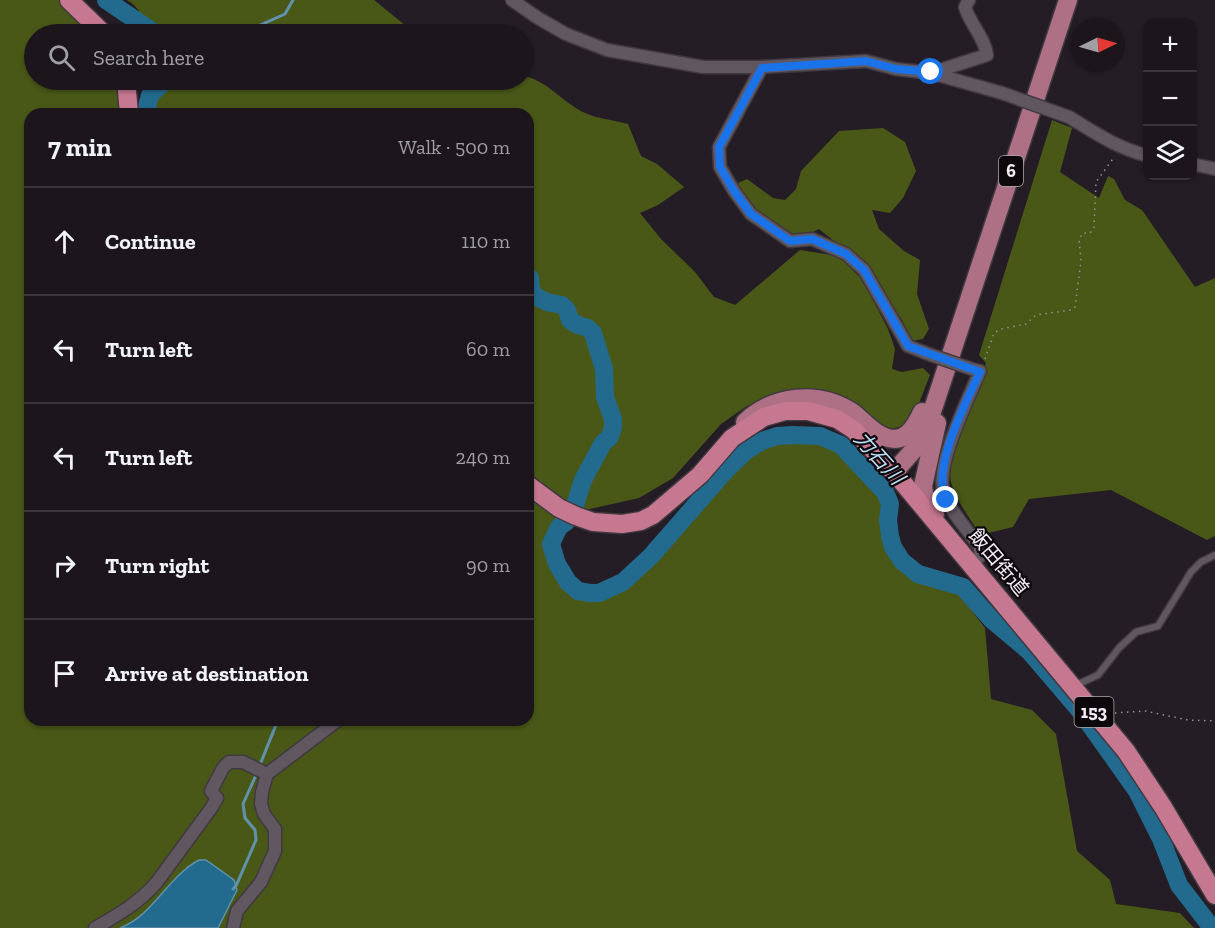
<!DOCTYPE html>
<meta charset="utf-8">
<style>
:root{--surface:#1c161c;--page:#292329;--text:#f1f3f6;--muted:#a09fa3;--line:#3a353b}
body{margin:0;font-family:"Zilla Slab","Noto Sans JP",serif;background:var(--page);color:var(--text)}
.controls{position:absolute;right:18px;top:18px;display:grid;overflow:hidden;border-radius:12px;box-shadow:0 2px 4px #0004}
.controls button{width:54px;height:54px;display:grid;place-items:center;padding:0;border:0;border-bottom:2px solid var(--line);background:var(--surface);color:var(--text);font:30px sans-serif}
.compass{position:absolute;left:1071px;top:18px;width:54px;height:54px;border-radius:50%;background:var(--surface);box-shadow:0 2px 4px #0004;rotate:85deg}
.stop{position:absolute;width:18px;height:18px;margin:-14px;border:4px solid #1a73e8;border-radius:50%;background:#fff}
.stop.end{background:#1a73e8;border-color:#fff;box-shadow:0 2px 6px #0008}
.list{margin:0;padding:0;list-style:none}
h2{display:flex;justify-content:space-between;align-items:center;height:78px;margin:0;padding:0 24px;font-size:26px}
h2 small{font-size:20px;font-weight:400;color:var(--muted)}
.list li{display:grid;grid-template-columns:39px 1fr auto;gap:18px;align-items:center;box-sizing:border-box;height:108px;padding:0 24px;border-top:2px solid var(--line)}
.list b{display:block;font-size:22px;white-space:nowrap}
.list em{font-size:20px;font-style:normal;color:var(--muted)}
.icon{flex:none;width:33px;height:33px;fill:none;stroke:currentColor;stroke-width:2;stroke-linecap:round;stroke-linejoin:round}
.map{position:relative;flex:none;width:1215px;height:928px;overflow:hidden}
.search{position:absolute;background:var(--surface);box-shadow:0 2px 4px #0004;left:24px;top:24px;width:510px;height:66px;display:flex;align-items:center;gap:15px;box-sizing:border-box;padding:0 21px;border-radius:33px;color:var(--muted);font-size:22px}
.panel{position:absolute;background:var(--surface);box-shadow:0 2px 4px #0004;left:24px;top:108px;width:510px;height:618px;border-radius:18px}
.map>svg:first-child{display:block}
.forest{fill:#4a5817}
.water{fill:#226b8e;stroke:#6092ac;stroke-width:1.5}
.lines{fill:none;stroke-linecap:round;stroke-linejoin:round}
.stream{stroke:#6092ac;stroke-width:3}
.river{stroke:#226b8e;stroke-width:18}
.service-casing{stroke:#403940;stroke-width:9}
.minor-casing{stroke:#403940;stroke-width:15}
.primary-casing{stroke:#403940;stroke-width:21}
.trunk-casing{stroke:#403940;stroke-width:21}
.path{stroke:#958e95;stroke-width:1.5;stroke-dasharray:1.5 4.5;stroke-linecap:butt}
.service{stroke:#615761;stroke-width:6}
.minor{stroke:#615761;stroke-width:12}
.primary{stroke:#ad7084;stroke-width:18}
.trunk{stroke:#c67890;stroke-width:18}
.minor-bridge-casing{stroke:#403940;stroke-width:15;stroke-linecap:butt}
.minor-bridge{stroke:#615761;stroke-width:12}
.route{stroke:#1a73e8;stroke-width:8}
.labels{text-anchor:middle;stroke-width:4.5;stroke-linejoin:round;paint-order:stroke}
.shield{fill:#0c080c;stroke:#ada8ad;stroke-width:1.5}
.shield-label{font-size:18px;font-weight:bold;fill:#f2ecf2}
.street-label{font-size:20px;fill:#f2ecf2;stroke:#0c080c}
.water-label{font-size:21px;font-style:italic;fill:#bbdff4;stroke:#0c080c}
</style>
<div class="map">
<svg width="1215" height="928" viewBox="0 0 1215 928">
<rect width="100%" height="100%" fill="#251d25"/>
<!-- forest -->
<g class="forest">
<path d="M0,0H60L78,17L91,34H34V80H116L121,114H30V720H528V495L558,518L550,541V551L564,586L580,596L599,597L621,589L653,561L724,481L735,465L757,446L774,441L793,439L837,448L852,459L871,479L882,500L885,543L904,571L927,582L956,590L985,628L991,699L1032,710L1056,734L1077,851L1110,880L1116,904L1180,913L1194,928H218L237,890L234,880L185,868C165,890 147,917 120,928H0Z"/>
<path d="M127,0H374L416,34H162C159,28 156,29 151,25C140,18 141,8 127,0Z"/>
<path d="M524,76C548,81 563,103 585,113C598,119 614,120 628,124L641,156L657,164L684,187L658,205L640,213L661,239L695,272L714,297L735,305L800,250L838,256L862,279L888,329L895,349L892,369L902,372L923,368L930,375L912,421L899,427L884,430L777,396L747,406L721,424L673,478L639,498L581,511L561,502L528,477V114H149C152,96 152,98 167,89L169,80H524Z"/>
<path d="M1052,120L1072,128L1060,172L1099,198L1108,176L1114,179L1125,200L1142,210L1195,287L1215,278V536L1207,540L1111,490L1029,499L1013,527L980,535C970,518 956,501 951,482C945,457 977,389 986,363L979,355Z"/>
<path d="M883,128L905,142L916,171L903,198L890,213L872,210L879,229L904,251L920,260L917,294L929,329L923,339L912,341L902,320L865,266L819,229C814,231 807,236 802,236C779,238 746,202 738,183L747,179L773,198L785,200L796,189L801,171L839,131Z"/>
</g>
<!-- water -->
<path class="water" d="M199,860H206L234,880L237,890L218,928H120C154,915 167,877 199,860Z"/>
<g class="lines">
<!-- stream -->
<g class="stream">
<polyline points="240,34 285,14 293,0"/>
<polyline points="259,767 278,720"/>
<polyline points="233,889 236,886 256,840 255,830 245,818 243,804 257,773"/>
</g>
<!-- river -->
<g class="river">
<polyline points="106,0 156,34"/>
<polyline points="145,114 150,95 164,82 165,80"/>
<polyline points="528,277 530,278 531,290 535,296 547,302 562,305 567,310 570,320 578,325 588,328 593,333 604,369 605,397 613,419 613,427 610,437 603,443 583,480 573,512 566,522 559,527 551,544 557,564 568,582 578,591 590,593 599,593 623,582 651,556 726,470 747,450 762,441 777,436 792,435 820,436 841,445 885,492 890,504 888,520 890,536 893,547 902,561 918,574 963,587 991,619 1029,651 1081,712 1137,791 1161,839 1179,885 1212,928"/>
</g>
<!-- service casing -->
<g class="service-casing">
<polyline id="service" points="1074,686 1098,675 1119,648 1136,632 1158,626 1191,572 1201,562 1215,555"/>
</g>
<!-- minor casing -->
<g class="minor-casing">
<g id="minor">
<polyline points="512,0 538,18 566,34 607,50 703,67 762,67 866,61 896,69 931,73 1002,93"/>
<polyline points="762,67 719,147 720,167 734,191 751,214 790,241 812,239 846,254 864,270 908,346 931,355"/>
<path d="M931,73L987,55C985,38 970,24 965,7L969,0"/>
<path d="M1069,117C1097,134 1115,147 1148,156"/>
<polyline points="1192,164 1215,169"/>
<path d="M971,565L980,556V547C969,532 950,511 944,494C934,467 969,398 980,371L975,370"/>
<path d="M95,928C118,915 140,902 157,882L212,807L217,798L211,791L223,768L229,762H243L267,774"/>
<polyline points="233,928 237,911 261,882 275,851 275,829 264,814 261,804 262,792 267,774 338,720"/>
</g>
</g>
<!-- primary casing -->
<g class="primary-casing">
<g id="primary">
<path d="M745,422C774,395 818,390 852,412C863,420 872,433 885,437C905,445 915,427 922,412"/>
<polyline points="894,472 919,444 929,421 1068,0"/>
<polyline points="935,514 925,498 923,486 937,423"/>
</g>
</g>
<!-- trunk casing -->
<g class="trunk-casing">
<g id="trunk">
<polyline points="69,0 104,34"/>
<polyline points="126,80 129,114"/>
<polyline points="528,485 559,508 576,516 593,522 622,524 641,521 653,515 700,475 732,438 764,417 785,411 808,411 837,419 854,430 894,472 953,543 1126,751 1163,807 1215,895"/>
</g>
</g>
<!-- path -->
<g class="path">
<polyline points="985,359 994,333 1001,329 1026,324 1036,315 1071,310 1075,307 1081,261 1079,239 1083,233 1090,233 1094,228 1096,182 1115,156"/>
<polyline points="1115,713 1145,711 1188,720 1215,721"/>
</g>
<!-- service -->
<use href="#service" class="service"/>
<!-- minor -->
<use href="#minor" class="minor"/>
<!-- primary -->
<use href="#primary" class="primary"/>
<!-- trunk -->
<use href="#trunk" class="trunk"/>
<!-- minor-bridge casing -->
<g class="minor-bridge-casing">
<g id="minor-bridge">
<polyline points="1002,93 1069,117"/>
<polyline points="931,355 975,370"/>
</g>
</g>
<!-- minor-bridge -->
<use href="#minor-bridge" class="minor-bridge"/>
</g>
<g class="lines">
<!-- route -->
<path class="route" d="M931,72L896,69L866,61L762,68L719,147L720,167L734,191L751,214L790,241L812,239L846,254L864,270L908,346L980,372C966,403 931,467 946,500"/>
</g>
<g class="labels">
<!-- shield labels -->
<g class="shield">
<rect x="999" y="156" width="24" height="30" rx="4.5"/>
<rect x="1074.5" y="697" width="39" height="30" rx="4.5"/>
</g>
<g class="shield-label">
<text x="1011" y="177">6</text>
<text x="1094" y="718">153</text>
</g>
<!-- street labels -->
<g class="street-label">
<text transform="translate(999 562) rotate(50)" y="7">飯田街道</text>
</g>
<!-- water labels -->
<g class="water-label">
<text transform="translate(879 458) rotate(48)" y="7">力石川</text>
</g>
</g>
</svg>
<div class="controls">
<button>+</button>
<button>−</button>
<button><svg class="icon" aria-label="layers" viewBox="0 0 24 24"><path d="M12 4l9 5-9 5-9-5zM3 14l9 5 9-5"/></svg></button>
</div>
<svg class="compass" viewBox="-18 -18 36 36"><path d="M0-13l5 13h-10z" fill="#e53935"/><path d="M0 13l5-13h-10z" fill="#a09fa3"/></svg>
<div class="stop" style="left:931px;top:72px"></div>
<div class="stop end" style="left:946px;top:500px"></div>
<div class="search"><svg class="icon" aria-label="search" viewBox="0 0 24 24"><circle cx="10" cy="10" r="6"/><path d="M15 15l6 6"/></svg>Search here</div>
<section class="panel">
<h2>7 min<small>Walk · 500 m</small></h2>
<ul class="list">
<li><svg class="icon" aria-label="ahead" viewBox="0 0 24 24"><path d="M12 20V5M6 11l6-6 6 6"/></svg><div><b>Continue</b></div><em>110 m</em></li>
<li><svg class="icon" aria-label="left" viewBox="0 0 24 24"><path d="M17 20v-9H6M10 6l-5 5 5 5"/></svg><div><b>Turn left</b></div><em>60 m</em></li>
<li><svg class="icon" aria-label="left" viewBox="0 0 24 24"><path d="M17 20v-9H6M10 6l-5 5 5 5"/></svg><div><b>Turn left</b></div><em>240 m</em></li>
<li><svg class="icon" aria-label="right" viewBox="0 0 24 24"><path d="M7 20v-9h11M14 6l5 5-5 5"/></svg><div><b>Turn right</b></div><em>90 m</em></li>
<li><svg class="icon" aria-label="arrive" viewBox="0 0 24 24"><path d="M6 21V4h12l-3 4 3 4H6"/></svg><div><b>Arrive at destination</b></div></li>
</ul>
</section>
</div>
